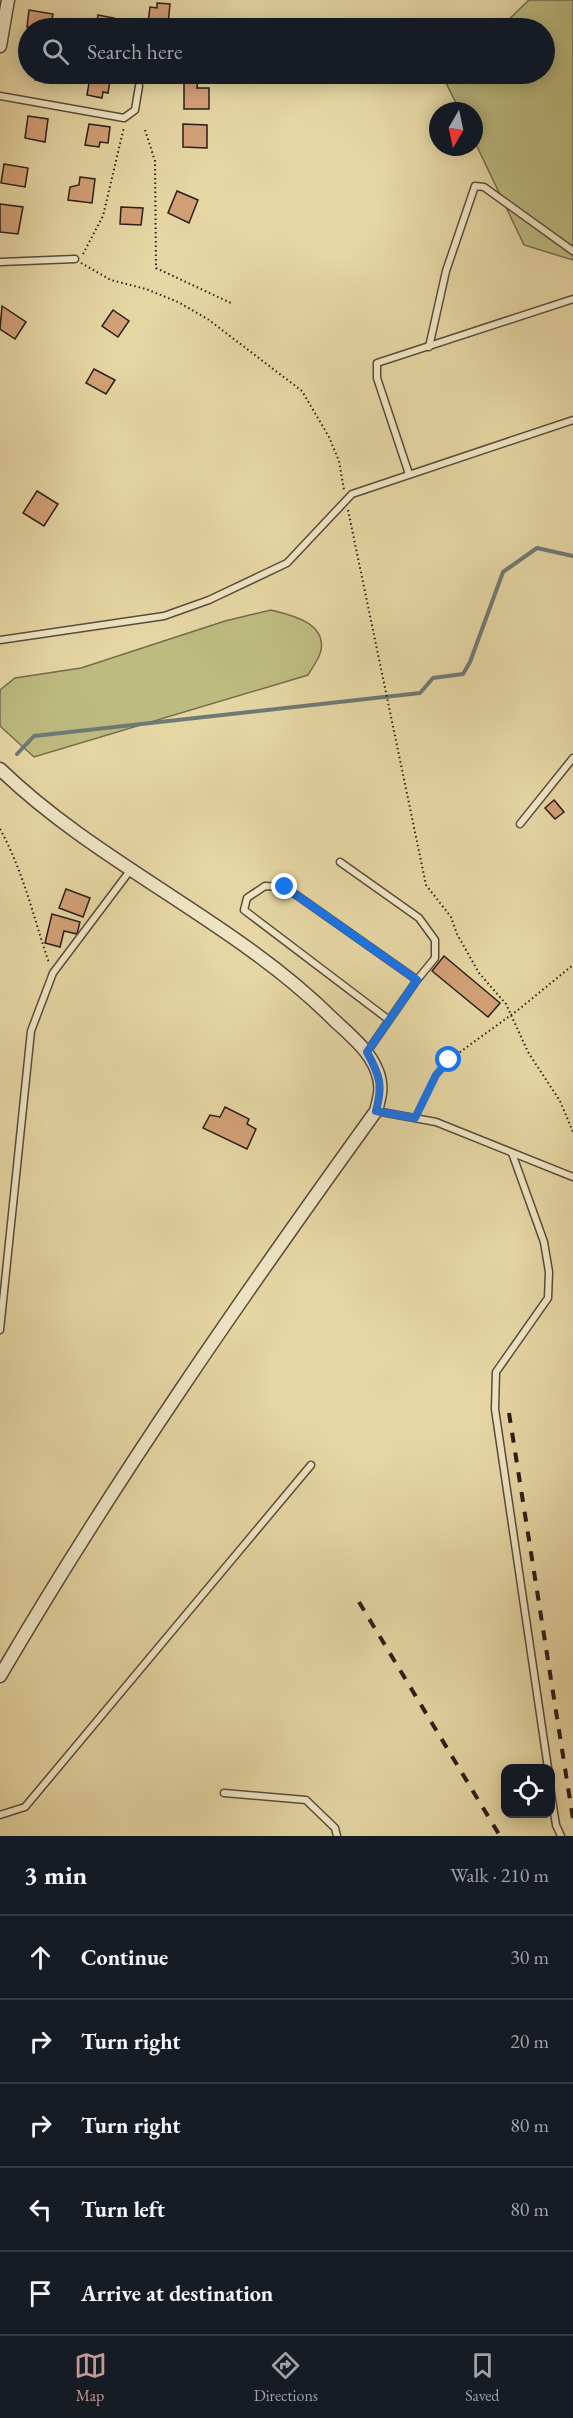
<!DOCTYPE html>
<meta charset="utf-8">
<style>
:root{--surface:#171b24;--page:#242831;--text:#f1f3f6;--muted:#9ea1a6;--line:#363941;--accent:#c59692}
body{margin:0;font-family:"EB Garamond",serif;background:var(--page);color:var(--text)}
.controls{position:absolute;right:18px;bottom:18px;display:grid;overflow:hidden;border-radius:12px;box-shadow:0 3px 15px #0003}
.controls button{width:54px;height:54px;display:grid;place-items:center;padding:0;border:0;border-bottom:2px solid var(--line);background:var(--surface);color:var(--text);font:30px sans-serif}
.compass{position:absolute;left:429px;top:102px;width:54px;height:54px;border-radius:50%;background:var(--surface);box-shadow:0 3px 15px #0003;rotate:189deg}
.stop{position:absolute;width:18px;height:18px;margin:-14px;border:4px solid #1a73e8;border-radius:50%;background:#fff}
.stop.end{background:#1a73e8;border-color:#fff;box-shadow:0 2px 6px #0008}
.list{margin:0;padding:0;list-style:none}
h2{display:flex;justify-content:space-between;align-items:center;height:78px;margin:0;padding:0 24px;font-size:26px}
h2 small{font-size:20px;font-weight:400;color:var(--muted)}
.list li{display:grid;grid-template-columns:39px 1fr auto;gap:18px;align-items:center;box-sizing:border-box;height:84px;padding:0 24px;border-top:2px solid var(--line)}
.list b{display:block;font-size:22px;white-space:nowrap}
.list em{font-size:20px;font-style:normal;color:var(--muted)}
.icon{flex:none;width:33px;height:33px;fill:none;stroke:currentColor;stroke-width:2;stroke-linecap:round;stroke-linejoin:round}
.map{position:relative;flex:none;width:573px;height:1836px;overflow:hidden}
.search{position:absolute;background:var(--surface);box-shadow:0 3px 15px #0003;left:18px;right:18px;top:18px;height:66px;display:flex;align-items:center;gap:15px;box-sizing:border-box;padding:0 21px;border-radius:33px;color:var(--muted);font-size:22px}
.sheet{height:498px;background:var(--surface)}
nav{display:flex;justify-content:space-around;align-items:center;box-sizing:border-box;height:84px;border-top:2px solid var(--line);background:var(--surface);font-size:16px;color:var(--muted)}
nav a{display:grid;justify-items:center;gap:3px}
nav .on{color:var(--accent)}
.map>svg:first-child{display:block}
.green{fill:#bdbb80;stroke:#746c4c;stroke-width:1.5}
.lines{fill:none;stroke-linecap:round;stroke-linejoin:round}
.stream{stroke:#6f7975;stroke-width:4}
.building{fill:#d3a077;stroke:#2b1e18;stroke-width:1.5}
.service-casing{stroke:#5a4c3b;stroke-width:9}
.minor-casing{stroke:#5a4c3b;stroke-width:15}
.path{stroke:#2b1e18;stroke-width:2;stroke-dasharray:1.5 3;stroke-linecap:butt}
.service{stroke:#eee4c3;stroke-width:6}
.minor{stroke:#eee4c3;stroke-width:12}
.rail{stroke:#2b1e18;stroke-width:4;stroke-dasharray:10 10;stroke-linecap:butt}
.route{stroke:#1a73e8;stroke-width:8}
</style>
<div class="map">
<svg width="573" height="1836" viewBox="0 0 573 1836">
<rect width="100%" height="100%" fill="#e5d6a3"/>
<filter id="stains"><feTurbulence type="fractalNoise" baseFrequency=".00333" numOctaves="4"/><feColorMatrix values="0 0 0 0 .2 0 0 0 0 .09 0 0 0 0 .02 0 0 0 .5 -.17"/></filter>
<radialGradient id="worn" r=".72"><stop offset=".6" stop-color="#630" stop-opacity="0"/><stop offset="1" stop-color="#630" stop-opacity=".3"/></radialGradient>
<!-- green -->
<g class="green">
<polygon points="529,0 573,0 573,260 524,245 474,140 474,111 460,111 446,83 456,74 544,74 544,28 500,28"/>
<path d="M271,610C290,615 326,622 321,650C320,658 312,668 308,675L34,757L0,726V690L15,678L81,668L225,621Z"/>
</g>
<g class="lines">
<!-- stream -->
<polyline class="stream" points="17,754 34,736 420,693 433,678 463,674 470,662 503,572 537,548 573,556"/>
</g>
<!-- building -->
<g class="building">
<polygon points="157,3 170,4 168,24 148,23 150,7 157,8"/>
<polygon points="29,10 53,14 50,28 27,27"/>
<polygon points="98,15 114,18 113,28 96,28"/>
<polygon points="36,74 54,74 52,83 35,80"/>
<polygon points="90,77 110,80 108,93 103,92 102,98 87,95"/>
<polygon points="198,79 197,88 209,88 209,109 184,109 184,80"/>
<polygon points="28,116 48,119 45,142 25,138"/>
<polygon points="89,124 110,127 108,143 100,142 99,147 85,145"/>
<polygon points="183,124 207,125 207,148 183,147"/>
<polygon points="4,164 28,168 25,187 1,183"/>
<polygon points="80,177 95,179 92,203 68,200 70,187 79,185"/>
<polygon points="177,191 198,200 189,223 168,213"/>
<polygon points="0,204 23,207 18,234 0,232"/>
<polygon points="121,207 143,208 141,225 120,224"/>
<polygon points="2,306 26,322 15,339 0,329"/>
<polygon points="113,310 129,321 118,337 102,326"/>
<polygon points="94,369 115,380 106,394 86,383"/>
<polygon points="37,491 58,504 44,526 23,513"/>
<polygon points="554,800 564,812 555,819 545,808"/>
<polygon points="66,889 90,898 83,917 59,908"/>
<polygon points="52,914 80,922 77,934 64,931 60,947 45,943"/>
<polygon points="444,956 500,1003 488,1017 432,971"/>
<polygon points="225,1107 249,1119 247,1124 256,1129 247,1149 203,1128 210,1115 220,1117"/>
</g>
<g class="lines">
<!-- service casing -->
<g class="service-casing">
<g id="service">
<polyline points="0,96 124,118 135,110 139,86"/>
<polyline points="0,262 75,259"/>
<polyline points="429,347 446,271 475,186 484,187 573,251"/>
<polyline points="409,474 377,378 377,363 573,299"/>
<polyline points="0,640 164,616 209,600 287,563 352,494 573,420"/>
<polyline points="520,824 573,758"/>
<polyline points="340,862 419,918 435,940 435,958 417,980"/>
<polyline points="367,1052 417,980 285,887 265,886 247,898 244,910 389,1020"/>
<polyline points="376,1111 436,1122 573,1177"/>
<polyline points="512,1153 544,1242 549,1272 548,1298 496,1372 495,1409 548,1768"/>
<polyline points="0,1330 31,1031 53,973 132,868"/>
<polyline points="550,1787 556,1825 561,1836"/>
<polyline points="224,1793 306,1800 335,1828 337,1836"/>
<polyline points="0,1815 25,1807 311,1465"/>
</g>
</g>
<!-- minor casing -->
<g class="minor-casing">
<g id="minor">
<polyline points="0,46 8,0"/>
<path d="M0,769C99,865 235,921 334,1020C350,1035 369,1050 377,1071C383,1086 380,1096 376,1111C244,1294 114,1481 0,1676"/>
</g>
</g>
<!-- path -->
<g class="path">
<polyline points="145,130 155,161 156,268 233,304"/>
<polyline points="83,254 103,216 124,127"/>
<polyline points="81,263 111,280 146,289 178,302 209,320 302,391 329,437 339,461 344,490"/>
<polyline points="348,510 426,885 451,917 457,934 479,973 506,1004 528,1052 560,1101 573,1132"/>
<path d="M0,829C24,873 33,916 49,963"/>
<polyline points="419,1110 436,1075 449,1060 518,1010 573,965"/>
</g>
<!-- service -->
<use href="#service" class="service"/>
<!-- minor -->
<use href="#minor" class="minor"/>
<!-- rail -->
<g class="rail">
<polyline points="509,1413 573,1819"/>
<polyline points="359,1602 500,1836"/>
</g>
</g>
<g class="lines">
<!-- route -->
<path class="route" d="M285,887L417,980L367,1052C380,1076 383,1085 376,1111L415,1118L436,1075L449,1060"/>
</g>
<rect width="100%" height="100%" filter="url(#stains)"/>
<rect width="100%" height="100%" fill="url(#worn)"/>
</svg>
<div class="controls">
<button><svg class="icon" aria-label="locate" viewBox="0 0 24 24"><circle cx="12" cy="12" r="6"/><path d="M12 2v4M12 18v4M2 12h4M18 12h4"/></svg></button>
</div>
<svg class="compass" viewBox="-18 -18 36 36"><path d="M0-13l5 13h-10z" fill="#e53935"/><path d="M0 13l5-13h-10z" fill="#9ea1a6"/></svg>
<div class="stop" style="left:449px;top:1060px"></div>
<div class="stop end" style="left:285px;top:887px"></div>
<div class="search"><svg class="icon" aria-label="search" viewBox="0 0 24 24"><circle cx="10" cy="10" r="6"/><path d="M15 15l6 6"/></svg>Search here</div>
</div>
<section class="sheet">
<h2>3 min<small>Walk · 210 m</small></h2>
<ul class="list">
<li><svg class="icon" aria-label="ahead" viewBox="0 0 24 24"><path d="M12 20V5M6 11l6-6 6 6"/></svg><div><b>Continue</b></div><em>30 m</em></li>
<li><svg class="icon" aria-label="right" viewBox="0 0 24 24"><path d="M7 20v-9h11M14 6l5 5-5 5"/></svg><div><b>Turn right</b></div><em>20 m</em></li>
<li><svg class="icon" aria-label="right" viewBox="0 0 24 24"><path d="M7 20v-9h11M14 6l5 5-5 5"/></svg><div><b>Turn right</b></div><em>80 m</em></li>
<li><svg class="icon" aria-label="left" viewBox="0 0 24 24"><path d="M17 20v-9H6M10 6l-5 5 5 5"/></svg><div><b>Turn left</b></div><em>80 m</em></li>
<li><svg class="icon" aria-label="arrive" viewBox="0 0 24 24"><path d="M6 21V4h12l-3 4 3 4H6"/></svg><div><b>Arrive at destination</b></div></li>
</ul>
</section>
<nav>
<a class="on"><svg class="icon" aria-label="map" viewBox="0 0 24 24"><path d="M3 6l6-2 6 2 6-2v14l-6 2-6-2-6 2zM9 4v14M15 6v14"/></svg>Map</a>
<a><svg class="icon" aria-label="directions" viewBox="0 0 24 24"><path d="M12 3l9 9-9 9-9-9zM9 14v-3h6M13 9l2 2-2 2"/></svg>Directions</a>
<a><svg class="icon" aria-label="saved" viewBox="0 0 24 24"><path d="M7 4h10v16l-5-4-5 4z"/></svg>Saved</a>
</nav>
